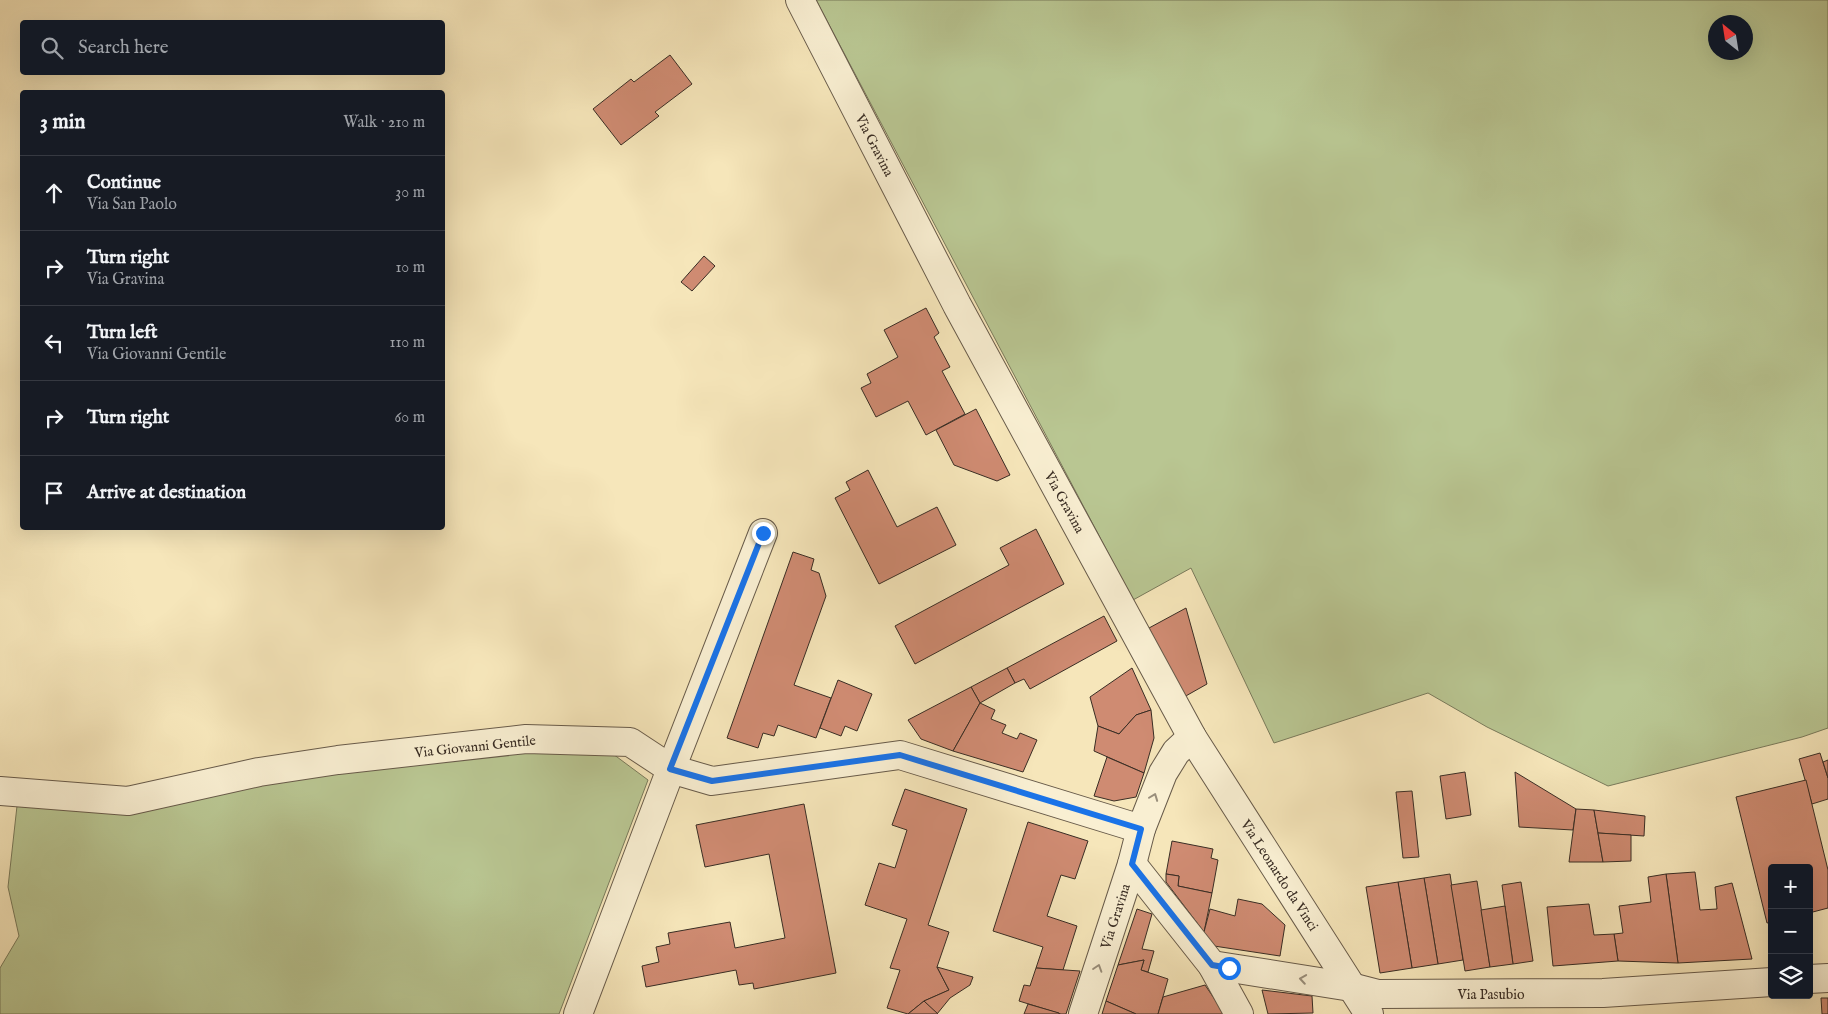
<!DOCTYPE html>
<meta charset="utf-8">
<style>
:root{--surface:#171b24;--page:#20242c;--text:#f1f3f6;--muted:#9ea1a6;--line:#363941}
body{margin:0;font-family:"IM FELL English",serif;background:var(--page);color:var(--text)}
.controls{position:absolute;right:15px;bottom:15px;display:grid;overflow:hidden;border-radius:5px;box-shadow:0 5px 20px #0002}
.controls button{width:45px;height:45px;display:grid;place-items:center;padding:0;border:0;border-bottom:1px solid var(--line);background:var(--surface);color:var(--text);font:25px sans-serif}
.compass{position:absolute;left:1708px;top:15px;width:45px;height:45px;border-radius:50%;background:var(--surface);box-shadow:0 5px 20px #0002;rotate:330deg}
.stop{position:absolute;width:15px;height:15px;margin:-11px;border:4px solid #1a73e8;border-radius:50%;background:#fff}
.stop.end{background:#1a73e8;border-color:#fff;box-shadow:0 1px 5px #0008}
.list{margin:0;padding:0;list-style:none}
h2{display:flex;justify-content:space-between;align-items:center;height:65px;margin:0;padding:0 20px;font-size:21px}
h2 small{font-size:16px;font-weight:400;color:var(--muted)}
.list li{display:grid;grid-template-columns:32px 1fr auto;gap:15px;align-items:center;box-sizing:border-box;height:75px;padding:0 20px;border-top:1px solid var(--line)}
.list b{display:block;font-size:19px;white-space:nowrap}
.list p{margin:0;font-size:16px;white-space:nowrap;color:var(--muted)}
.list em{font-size:16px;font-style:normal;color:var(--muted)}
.icon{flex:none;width:28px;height:28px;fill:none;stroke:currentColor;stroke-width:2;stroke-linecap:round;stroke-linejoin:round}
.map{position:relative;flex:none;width:1828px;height:1014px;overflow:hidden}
.search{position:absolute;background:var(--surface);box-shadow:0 5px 20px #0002;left:20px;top:20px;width:425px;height:55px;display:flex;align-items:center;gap:12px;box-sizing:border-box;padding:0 18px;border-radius:5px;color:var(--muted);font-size:19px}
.panel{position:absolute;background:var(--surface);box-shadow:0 5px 20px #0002;left:20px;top:90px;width:425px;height:440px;border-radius:5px}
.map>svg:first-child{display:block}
.green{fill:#b9c692;stroke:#797a5b;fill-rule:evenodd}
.building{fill:#cf8b72;stroke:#392d24}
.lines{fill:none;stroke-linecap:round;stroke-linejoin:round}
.minor-casing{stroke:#685b4a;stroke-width:30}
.minor{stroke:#f9efd2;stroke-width:28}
.oneway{stroke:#998e7b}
.route{stroke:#1a73e8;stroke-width:6}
.labels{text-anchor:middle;stroke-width:4;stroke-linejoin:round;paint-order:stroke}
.street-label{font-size:14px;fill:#392d24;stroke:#f9efd2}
</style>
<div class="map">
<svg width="1828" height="1014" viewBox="0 0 1828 1014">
<rect width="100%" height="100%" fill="#f6e6ba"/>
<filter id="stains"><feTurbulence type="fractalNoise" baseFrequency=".004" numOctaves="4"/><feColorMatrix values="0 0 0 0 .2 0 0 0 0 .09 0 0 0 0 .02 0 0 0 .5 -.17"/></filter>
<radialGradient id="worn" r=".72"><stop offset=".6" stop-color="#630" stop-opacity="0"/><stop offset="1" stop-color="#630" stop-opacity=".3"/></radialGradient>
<!-- green -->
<g class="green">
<path d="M816,0H1828V728L1802,737L1608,786L1487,727L1428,693L1274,743L1191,568L1133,600ZM1716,22H1746V52H1716Z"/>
<polygon points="522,748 609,751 648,780 559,1014 0,1014 0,968 19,936 8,887 17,806 259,782"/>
</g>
<!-- building -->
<g class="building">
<polygon points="670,55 692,84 655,112 659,116 621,145 593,109 631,79 634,82"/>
<polygon points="704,256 715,266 692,291 681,282"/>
<polygon points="926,308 939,333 934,337 950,367 942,371 965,414 926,435 908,401 876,417 861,388 871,383 867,374 898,357 884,330"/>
<polygon points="976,409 1010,475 997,481 954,465 936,430"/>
<polygon points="868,470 897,527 937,507 956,545 879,584 835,498 850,490 846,482"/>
<polygon points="1036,529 1064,584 915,664 895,626 1009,565 1000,548"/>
<polygon points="793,552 814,559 811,570 819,573 826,596 794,685 831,698 816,738 778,725 774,736 763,733 758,748 727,738"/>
<polygon points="1186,608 1207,684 1184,697 1149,628"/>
<polygon points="1104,616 1117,641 1030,689 1024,679 1015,683 1007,668"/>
<polygon points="1007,668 1015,683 980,703 971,687"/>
<polygon points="1132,668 1151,710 1136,715 1119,734 1098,726 1090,697"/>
<polygon points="838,680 872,694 857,731 845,726 841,736 820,728"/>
<polygon points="971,687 980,703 953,751 921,739 908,720"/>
<polygon points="980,703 995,710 991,719 1006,725 1002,733 1017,739 1020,733 1037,740 1023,772 953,751"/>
<polygon points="1151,710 1154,738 1144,773 1094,751 1098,726 1119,734 1136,715"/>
<polygon points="1820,753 1828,778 1828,799 1812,804 1799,759"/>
<polygon points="1107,757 1144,773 1136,797 1114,801 1094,796"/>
<polygon points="1828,760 1828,778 1823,762"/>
<polygon points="1465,772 1471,815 1446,819 1440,776"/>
<polygon points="1515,772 1576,809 1573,830 1519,827"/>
<polygon points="1806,780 1828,870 1828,908 1809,913 1809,868 1772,868 1772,922 1767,923 1736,797"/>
<polygon points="905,789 967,809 928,925 949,932 937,967 949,990 924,1001 908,1014 887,1008 900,970 890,968 907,919 865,905 879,863 895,868 907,830 892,825"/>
<polygon points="1412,791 1419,857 1403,858 1396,792"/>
<polygon points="804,804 836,973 754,989 753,983 739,985 736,970 646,987 642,966 659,962 656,947 670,944 668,933 730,922 735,948 785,938 769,854 705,867 696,825"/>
<polygon points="1576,809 1594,810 1603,862 1569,862"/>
<polygon points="1594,810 1645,816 1644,836 1598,833"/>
<polygon points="1028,822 1088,841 1075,879 1061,875 1047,916 1077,926 1063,970 1036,968 1043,947 993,931"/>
<polygon points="1598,833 1631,835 1631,861 1603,862"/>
<polygon points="1172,841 1213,849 1211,858 1218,860 1212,893 1178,886 1179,876 1166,874"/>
<polygon points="1695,872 1700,910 1717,909 1715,887 1732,883 1752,959 1678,963 1666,874"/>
<polygon points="1166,874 1179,876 1178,886 1212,893 1204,932 1166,882"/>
<polygon points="1450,874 1463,960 1438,964 1424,878"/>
<polygon points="1666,874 1678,963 1618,961 1614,934 1623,933 1619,906 1651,902 1648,877"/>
<polygon points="1424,878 1438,964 1412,968 1398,882"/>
<polygon points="1477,881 1490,967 1465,971 1451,885"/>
<polygon points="1398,882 1412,968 1380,973 1366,887"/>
<polygon points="1521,882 1533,961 1513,964 1502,885"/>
<polygon points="1238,899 1262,904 1285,925 1280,956 1214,946 1204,932 1210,909 1235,916"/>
<polygon points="1589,904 1594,935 1614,934 1618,961 1553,966 1547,907"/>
<polygon points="1505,906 1513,964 1490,967 1481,910"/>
<polygon points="1137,909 1152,914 1142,949 1154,951 1148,972 1141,970 1144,960 1118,965"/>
<polygon points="1144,960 1141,970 1168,979 1158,1014 1136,1014 1106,1001 1118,965"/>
<polygon points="937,967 973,977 970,985 950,998 937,1014 924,1001 949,990"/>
<polygon points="1036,968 1080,971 1066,1014 1061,1014 1019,1001 1024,985 1030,986"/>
<polygon points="1205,985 1220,1007 1223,1014 1158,1014 1163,997"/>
<polygon points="1262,990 1312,996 1313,1013 1268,1014"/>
<polygon points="1821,998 1828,998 1828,1014 1822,1014"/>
<polygon points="924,1001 938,1014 908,1014"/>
<polygon points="1106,1001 1136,1014 1102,1014"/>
<polygon points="1028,1004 1059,1013 1059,1014 1024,1014"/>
</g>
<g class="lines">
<!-- minor casing -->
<g class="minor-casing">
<g id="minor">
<polyline points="800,0 957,305 1192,737 1369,1014"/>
<polyline points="0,791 128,801 259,772 338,760 526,739 630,742 671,769 712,781 900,755 1141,829"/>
<polyline points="1132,864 1212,965 1239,1014"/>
<polyline points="1212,965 1351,987 1378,994 1603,993 1772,982"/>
<polyline points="1809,979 1828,978"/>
<polyline points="578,1014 671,769 763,533"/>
<polyline points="1083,1014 1132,864 1141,829 1163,773 1176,752 1192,737"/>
</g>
</g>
<!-- minor -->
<use href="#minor" class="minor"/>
</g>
<!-- one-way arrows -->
<defs><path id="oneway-chevron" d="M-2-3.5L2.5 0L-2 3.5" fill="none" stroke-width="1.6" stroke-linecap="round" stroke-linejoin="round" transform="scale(1.25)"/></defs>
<g class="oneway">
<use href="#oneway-chevron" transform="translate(1154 797) rotate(-69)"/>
<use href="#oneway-chevron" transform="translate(1098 968) rotate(-72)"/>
<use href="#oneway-chevron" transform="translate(1303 979) rotate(-171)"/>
</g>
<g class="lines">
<!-- route -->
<polyline class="route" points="763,533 670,769 712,781 900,755 1141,829 1132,864 1212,965 1229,968"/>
</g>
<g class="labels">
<!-- street labels -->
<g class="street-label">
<text transform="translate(875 145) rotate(63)" y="5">Via Gravina</text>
<text transform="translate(1065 502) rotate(61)" y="5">Via Gravina</text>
<text transform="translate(475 746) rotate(-6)" y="5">Via Giovanni Gentile</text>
<text transform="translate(1280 875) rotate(57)" y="5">Via Leonardo da Vinci</text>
<text transform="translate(1115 916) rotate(-72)" y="5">Via Gravina</text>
<text x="1491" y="999">Via Pasubio</text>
</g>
</g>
<rect width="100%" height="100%" filter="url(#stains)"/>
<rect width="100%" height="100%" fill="url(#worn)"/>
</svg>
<div class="controls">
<button>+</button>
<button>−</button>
<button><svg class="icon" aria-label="layers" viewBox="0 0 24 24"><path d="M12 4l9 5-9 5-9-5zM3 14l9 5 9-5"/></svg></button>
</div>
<svg class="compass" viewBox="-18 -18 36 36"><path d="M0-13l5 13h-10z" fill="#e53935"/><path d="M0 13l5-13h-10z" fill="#9ea1a6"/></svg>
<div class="stop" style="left:1229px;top:968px"></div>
<div class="stop end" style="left:763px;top:533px"></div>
<div class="search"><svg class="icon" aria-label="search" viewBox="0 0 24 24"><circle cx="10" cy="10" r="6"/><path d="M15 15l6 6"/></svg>Search here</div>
<section class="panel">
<h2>3 min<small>Walk · 210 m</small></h2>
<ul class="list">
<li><svg class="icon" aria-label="ahead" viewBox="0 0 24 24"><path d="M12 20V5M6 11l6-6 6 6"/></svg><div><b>Continue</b><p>Via San Paolo</p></div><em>30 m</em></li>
<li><svg class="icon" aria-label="right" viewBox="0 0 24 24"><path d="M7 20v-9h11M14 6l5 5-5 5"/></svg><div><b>Turn right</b><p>Via Gravina</p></div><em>10 m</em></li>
<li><svg class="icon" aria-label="left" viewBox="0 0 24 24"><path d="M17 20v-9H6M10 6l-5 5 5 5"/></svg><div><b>Turn left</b><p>Via Giovanni Gentile</p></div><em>110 m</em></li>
<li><svg class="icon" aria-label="right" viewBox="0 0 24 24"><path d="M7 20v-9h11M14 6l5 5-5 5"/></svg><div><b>Turn right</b></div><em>60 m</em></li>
<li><svg class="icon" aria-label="arrive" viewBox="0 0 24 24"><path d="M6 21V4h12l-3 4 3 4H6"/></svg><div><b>Arrive at destination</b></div></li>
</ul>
</section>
</div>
